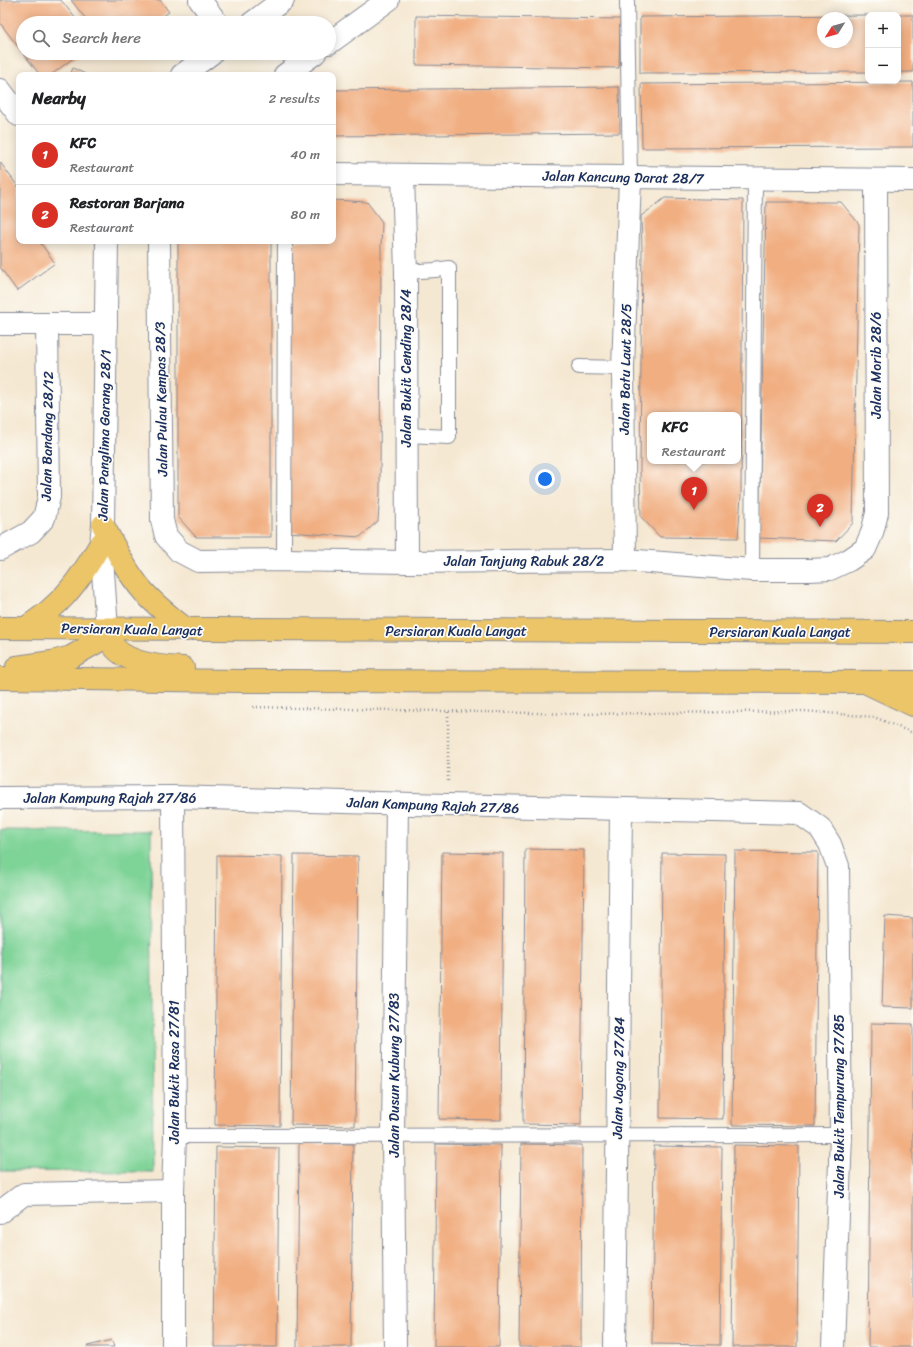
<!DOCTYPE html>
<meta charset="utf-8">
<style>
:root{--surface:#fff;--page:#f6f6f6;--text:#202124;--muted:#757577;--line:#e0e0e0;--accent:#d93025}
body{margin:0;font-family:Sriracha,sans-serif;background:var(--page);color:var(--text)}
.controls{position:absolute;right:12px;top:12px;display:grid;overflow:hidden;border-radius:8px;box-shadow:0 2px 10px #0003}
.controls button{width:36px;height:36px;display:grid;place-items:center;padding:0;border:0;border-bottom:1px solid var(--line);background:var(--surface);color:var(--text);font:20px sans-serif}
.compass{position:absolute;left:817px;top:12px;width:36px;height:36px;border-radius:50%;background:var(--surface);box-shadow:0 2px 10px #0003;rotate:233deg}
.you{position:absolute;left:545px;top:479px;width:14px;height:14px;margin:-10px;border:3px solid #fff;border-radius:50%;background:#1a73e8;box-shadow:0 0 0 6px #1a73e833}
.badge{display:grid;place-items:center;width:26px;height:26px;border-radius:50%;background:var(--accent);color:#fff;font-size:13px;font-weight:700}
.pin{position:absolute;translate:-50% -33px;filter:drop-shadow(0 1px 2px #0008)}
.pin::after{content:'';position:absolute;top:21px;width:14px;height:12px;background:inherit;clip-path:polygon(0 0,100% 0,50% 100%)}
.popup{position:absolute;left:647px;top:412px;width:94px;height:52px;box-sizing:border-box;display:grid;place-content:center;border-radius:8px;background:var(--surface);filter:drop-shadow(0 1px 3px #0005);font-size:13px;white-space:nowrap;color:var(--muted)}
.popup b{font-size:15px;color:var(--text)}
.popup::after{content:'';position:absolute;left:50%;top:100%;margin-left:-8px;border:8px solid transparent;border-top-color:var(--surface)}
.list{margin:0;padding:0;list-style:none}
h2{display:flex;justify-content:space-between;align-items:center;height:52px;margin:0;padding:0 16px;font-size:17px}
h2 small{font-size:13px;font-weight:400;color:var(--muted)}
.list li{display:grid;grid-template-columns:26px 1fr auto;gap:12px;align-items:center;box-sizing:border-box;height:60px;padding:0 16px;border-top:1px solid var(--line)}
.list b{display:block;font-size:15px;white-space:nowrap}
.list p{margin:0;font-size:13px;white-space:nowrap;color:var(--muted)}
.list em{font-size:13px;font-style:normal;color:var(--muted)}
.icon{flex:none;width:22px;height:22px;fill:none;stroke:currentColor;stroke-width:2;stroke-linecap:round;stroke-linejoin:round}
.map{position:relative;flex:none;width:913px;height:1347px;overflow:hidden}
.search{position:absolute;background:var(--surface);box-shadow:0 2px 10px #0003;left:16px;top:16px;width:320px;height:44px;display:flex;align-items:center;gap:10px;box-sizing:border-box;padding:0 14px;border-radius:22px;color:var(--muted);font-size:15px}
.panel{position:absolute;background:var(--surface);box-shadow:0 2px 10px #0003;left:16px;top:72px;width:320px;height:172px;border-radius:8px}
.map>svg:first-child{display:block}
.green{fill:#7ed397;stroke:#4c817a}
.building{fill:#f1ae81;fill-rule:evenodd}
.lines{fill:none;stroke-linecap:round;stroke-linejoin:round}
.lane-casing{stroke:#888c98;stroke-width:16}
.street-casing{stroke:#888c98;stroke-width:24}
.primary-casing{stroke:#888c98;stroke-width:24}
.path{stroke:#888c98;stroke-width:2.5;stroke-dasharray:1 3;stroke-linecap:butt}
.lane{stroke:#fff;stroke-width:14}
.street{stroke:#fff;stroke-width:22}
.primary{stroke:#ecc569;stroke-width:22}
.labels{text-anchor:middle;stroke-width:3.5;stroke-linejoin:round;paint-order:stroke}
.street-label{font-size:14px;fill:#1b2f5e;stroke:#fdfcf7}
</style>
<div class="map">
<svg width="913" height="1347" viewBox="0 0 913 1347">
<rect width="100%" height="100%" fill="#fdfcf7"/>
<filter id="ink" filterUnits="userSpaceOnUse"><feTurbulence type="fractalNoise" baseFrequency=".025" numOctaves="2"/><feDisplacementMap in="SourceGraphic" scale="8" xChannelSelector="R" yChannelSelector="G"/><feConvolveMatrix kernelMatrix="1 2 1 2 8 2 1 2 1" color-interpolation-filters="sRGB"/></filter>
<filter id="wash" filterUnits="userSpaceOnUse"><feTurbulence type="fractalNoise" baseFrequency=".012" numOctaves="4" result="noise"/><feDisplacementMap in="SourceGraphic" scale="16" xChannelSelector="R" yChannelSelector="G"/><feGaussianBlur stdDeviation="0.9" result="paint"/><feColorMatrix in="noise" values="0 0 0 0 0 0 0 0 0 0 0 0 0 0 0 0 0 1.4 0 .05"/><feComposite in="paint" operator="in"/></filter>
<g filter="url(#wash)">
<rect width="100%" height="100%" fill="#f5e8d2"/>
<!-- green -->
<polygon class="green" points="0,830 151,831 153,1172 0,1171"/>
<g id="blocks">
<!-- building -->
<g class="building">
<polygon points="0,0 61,0 79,23 23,23 23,53 0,23"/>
<polygon points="71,0 160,0 169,12 154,23 89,23"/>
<path d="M868,15V72L640,73V17ZM823,18H847V42H823Z"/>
<rect x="898" y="15" width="15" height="57"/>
<polygon points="416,16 620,19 619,68 416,65"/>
<polygon points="23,53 80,53 51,75 40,75"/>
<polygon points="73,68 87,75 70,75"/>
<polygon points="913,82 913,147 642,148 641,84"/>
<polygon points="619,87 620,133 333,136 333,90"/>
<polygon points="0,162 19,188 19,211 18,212 19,214 19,241 39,241 55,263 17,291 0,267"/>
<path d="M665,198L743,200L741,496L738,538L660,537L641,517L640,470L642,249L641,216ZM650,415H738V461H650Z"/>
<polygon points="333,200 367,202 382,222 381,246 380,493 378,521 360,537 287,532 288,241 333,241"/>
<polygon points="766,202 841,202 859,224 853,523 836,541 759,538"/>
<polygon points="178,241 271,241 271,537 196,537 178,517"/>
<polygon points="525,849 584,850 581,1125 523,1124"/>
<polygon points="735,851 818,852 815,1126 732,1125"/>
<polygon points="442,852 503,853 501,1120 439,1119"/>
<polygon points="662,853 725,854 723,1119 660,1118"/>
<polygon points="217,855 282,856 280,1126 215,1125"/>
<polygon points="294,855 358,856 355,1126 291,1125"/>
<polygon points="885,916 913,918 913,1008 882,1007"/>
<polygon points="871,1023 913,1024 913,1347 868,1347"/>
<polygon points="299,1143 353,1144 351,1347 297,1347"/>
<polygon points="436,1144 501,1145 499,1347 434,1347"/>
<polygon points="521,1144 582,1145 581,1347 519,1347"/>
<polygon points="734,1145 799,1146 797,1347 732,1347"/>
<polygon points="654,1146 722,1147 720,1345 652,1344"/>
<polygon points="216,1147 279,1148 277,1347 214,1347"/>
<polygon points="112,1340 114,1347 88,1347 88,1346"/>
</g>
</g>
</g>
<g filter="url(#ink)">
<use href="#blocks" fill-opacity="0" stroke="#888c98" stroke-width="1"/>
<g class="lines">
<!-- lane casing -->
<g class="lane-casing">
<g id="lane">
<polyline points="627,0 630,178"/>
<polyline points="579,367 623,368"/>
<polyline points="406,435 449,437 449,268 435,270 406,272"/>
<polyline points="284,560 285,241"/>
<polyline points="752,570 755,179"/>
<polyline points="175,1136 841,1135"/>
</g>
</g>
<!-- street casing -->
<g class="street-casing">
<g id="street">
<polyline points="200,0 217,23"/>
<polyline points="252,23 283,0"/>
<polyline points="329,43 388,0"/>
<polyline points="182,75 212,53"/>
<polyline points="285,75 315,53"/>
<polyline points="0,90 19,115"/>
<polyline points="333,174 913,180"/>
<polyline points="403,175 406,272 407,562"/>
<polyline points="107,241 103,525 101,543 107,629"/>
<polyline points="159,241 162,520 166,536 179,551 198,561 284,560 407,562 625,560 752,570 809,570 830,569 849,560 865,549 872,533 877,513 876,180"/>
<polyline points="0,324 106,324"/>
<polyline points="0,549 31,532 44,518 49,497 47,324"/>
<polyline points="625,560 623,368 630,178"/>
<polyline points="173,797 175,1136 173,1191 173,1347"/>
<polyline points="0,798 173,797 447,805 799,813 820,828 830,844 838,866 841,1135 833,1347"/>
<polyline points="0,1212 24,1194 173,1191"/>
<polyline points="395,1347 393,1135 397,804"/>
<polyline points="615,1347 621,810"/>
</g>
</g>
<!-- primary casing -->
<g class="primary-casing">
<g id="primary">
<path d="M103,525C115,548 126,571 143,591C156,606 172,618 187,630"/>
<polyline points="0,628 913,632"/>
<path d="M26,628C35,621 45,615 53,607C73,590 88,566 101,543"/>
<path d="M107,629C109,633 110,638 111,642C122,664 161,667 183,668"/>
<polyline points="17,667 52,662 71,657 97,642 107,629"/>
<polyline points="0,678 242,681 913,682"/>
<polyline points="869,684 913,705"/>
</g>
</g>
<!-- path -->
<g class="path">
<polyline points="253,707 580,714 804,711 874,717 913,733"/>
<polyline points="448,781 448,712"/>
</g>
<!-- lane -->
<use href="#lane" class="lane"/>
<!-- street -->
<use href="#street" class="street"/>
<!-- primary -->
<use href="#primary" class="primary"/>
</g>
</g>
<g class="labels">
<!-- street labels -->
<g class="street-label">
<text transform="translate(623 177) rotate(1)" y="5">Jalan Kancung Darat 28/7</text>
<text transform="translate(876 365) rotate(-90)" y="5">Jalan Morib 28/6</text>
<text transform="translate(406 368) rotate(-90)" y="5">Jalan Bukit Cending 28/4</text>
<text transform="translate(625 369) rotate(-89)" y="5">Jalan Batu Laut 28/5</text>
<text transform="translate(161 399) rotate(-91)" y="5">Jalan Pulau Kempas 28/3</text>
<text transform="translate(104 435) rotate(-89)" y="5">Jalan Panglima Garang 28/1</text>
<text transform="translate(47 436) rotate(-89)" y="5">Jalan Bandang 28/12</text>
<text x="524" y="566">Jalan Tanjung Rabuk 28/2</text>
<text transform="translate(132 629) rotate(1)" y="5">Persiaran Kuala Langat</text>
<text x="456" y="636">Persiaran Kuala Langat</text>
<text x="780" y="637">Persiaran Kuala Langat</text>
<text x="110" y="803">Jalan Kampung Rajah 27/86</text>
<text transform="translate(433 805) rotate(2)" y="5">Jalan Kampung Rajah 27/86</text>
<text transform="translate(174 1072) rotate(-90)" y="5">Jalan Bukit Rasa 27/81</text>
<text transform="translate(394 1075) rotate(-90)" y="5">Jalan Dusun Kubung 27/83</text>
<text transform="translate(618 1078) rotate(-89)" y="5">Jalan Jagong 27/84</text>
<text transform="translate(839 1106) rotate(-90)" y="5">Jalan Bukit Tempurung 27/85</text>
</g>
</g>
</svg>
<div class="controls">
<button>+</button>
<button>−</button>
</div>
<svg class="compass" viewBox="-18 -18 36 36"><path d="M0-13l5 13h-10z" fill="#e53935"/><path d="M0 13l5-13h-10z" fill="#757577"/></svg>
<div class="you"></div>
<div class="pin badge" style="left:694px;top:510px">1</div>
<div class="popup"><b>KFC</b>Restaurant</div>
<div class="pin badge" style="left:820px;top:527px">2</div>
<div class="search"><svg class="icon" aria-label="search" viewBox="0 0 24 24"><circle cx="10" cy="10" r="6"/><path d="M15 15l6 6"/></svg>Search here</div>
<section class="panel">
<h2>Nearby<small>2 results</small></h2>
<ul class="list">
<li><span class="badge">1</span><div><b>KFC</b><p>Restaurant</p></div><em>40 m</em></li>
<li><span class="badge">2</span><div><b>Restoran Barjana</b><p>Restaurant</p></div><em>80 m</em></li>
</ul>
</section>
</div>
